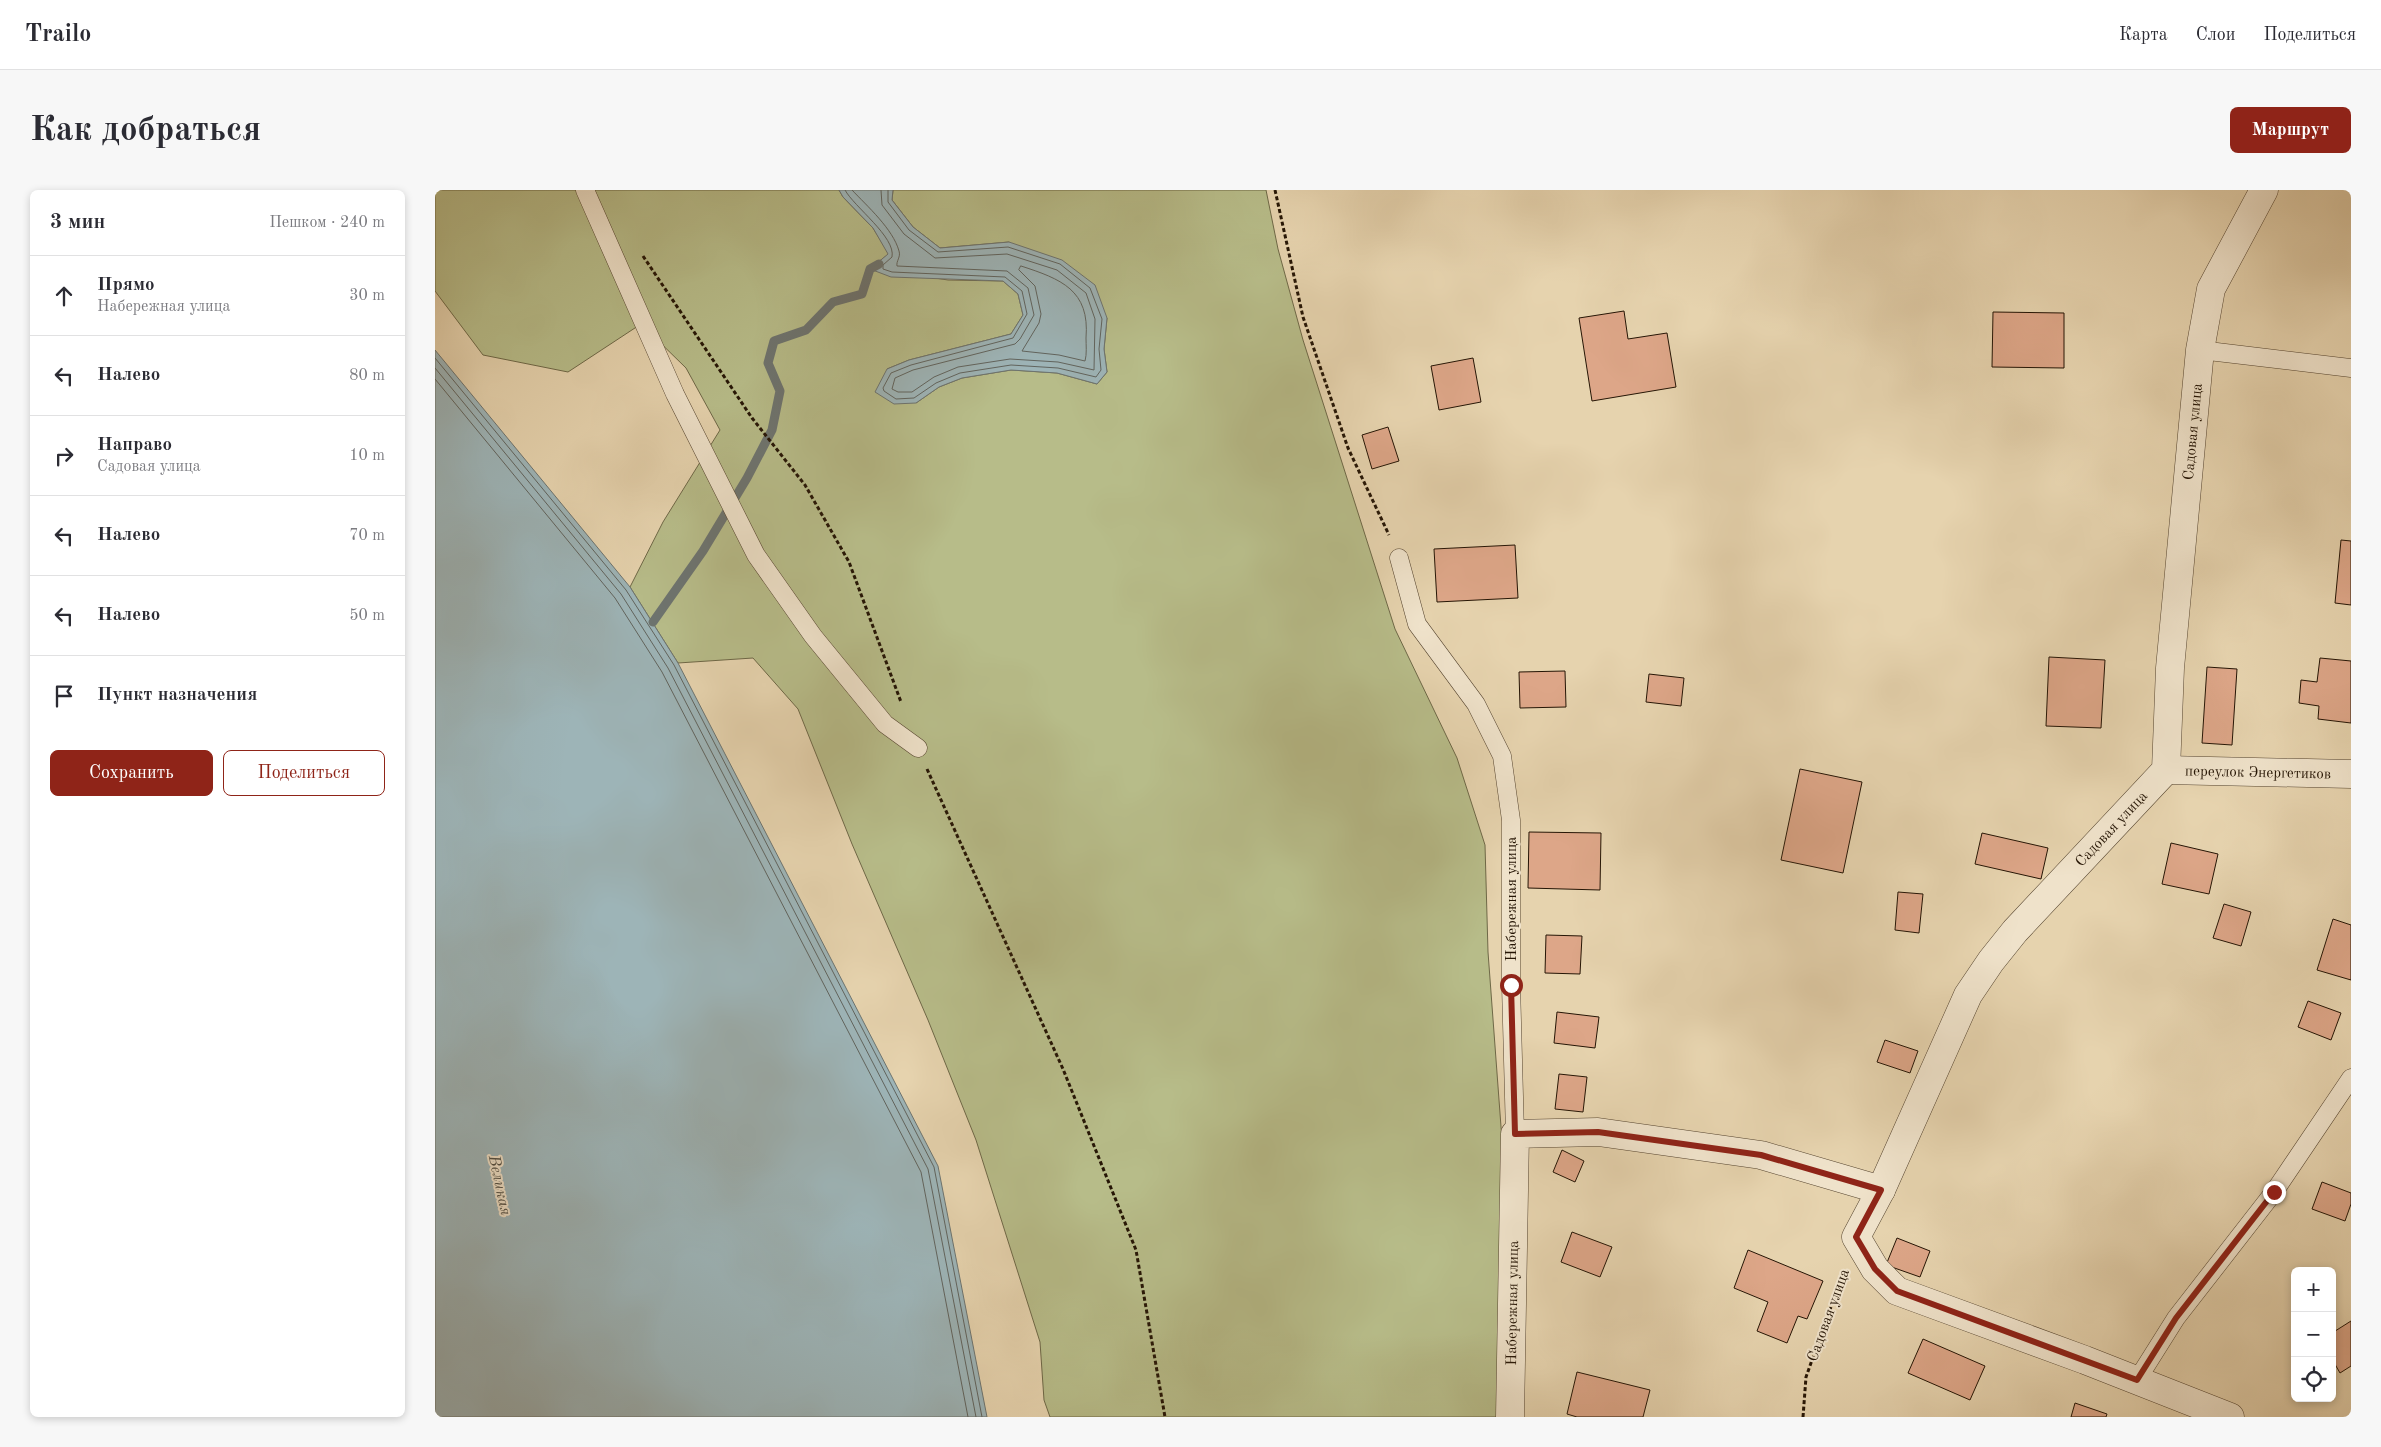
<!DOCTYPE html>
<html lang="ru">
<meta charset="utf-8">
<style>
:root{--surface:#fff;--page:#f7f7f7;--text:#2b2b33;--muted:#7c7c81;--line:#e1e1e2;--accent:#8f2418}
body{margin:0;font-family:"Old Standard TT",serif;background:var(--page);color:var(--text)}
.controls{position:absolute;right:15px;bottom:15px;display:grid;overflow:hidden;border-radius:8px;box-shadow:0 2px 8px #0003}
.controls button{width:45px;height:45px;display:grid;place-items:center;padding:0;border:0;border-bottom:1px solid var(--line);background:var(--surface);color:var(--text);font:25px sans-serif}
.stop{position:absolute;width:15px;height:15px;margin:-11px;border:4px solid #8f2418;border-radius:50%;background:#fff}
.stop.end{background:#8f2418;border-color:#fff;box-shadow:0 1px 5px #0008}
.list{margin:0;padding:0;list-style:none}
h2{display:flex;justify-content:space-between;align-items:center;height:65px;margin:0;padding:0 20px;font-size:21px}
h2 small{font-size:16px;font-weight:400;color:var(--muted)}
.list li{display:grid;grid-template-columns:32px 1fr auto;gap:15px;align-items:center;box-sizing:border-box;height:80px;padding:0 20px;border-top:1px solid var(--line)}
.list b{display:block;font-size:19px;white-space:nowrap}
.list p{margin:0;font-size:16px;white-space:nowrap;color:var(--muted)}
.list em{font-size:16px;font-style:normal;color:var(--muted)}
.actions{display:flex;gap:10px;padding:15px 20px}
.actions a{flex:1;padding:11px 0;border:1px solid var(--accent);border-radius:8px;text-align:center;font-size:18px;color:var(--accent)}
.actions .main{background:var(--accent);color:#fff}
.icon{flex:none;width:28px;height:28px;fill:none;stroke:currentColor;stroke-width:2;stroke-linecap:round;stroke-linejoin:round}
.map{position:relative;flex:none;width:1916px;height:1227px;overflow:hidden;border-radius:8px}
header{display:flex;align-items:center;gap:30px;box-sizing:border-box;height:70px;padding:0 25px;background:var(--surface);border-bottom:1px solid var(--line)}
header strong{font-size:24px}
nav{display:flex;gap:28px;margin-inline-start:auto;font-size:18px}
.intro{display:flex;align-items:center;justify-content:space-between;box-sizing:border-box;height:120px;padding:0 30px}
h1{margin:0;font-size:35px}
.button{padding:12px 22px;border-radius:8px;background:var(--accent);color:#fff;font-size:18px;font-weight:700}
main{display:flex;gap:30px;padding:0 30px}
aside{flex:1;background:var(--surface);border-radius:8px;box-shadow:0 2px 8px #0003}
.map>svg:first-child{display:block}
.green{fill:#b7bc89;stroke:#6e6847}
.water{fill:#9db4b7;stroke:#6d7470}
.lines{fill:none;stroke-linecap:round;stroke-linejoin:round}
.shore{stroke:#61645e;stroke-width:1}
.stream{stroke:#6d7470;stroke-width:9}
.building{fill:#dda688;stroke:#251505}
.service-casing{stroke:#55442f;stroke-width:19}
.minor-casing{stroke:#55442f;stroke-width:29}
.path{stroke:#251505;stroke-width:3;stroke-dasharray:4 2.5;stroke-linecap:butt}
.service{stroke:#efe2ca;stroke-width:18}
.minor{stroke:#efe2ca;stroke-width:28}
.route{stroke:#8f2418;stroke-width:6}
.labels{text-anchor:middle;stroke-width:4;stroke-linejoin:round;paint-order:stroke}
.street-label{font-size:15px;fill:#251505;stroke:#efe2ca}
.water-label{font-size:16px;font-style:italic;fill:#4f4d43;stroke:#efe2ca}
</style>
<header>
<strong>Trailo</strong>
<nav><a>Карта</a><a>Слои</a><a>Поделиться</a></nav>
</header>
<div class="intro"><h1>Как добраться</h1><a class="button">Маршрут</a></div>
<main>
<aside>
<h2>3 мин<small>Пешком · 240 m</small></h2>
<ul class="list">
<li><svg class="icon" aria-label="ahead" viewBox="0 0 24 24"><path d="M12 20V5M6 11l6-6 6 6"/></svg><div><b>Прямо</b><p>Набережная улица</p></div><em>30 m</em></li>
<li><svg class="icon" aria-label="left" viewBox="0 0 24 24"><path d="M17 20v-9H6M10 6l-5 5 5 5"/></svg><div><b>Налево</b></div><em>80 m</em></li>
<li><svg class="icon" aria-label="right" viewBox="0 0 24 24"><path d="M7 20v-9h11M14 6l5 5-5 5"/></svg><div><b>Направо</b><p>Садовая улица</p></div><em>10 m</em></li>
<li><svg class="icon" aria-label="left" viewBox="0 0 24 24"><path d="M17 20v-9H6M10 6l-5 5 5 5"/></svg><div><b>Налево</b></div><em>70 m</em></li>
<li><svg class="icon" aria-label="left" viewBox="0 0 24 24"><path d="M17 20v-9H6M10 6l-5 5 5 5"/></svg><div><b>Налево</b></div><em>50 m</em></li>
<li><svg class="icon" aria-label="arrive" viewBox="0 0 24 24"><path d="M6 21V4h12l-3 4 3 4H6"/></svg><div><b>Пункт назначения</b></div></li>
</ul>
<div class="actions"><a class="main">Сохранить</a><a>Поделиться</a></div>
</aside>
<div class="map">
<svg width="1916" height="1227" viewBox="0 0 1916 1227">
<rect width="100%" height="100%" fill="#e6d3ae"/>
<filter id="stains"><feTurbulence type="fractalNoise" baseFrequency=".004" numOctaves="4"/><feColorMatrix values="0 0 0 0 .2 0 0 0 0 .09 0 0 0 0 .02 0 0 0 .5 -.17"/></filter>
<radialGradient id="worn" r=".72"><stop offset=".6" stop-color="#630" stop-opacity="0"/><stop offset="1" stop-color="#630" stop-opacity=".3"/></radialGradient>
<!-- green -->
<polygon class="green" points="0,0 404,0 408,7 438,38 454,64 435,78 513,90 568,91 583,104 588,125 576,144 474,170 452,179 481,213 504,197 527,188 576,180 622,183 662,194 672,182 669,159 672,128 574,52 505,58 478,37 457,10 458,0 831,0 843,59 868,150 960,439 1022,568 1050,655 1053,762 1069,977 1064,1227 615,1227 609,1210 605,1152 541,950 493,830 417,654 363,519 318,468 243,473 195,397 228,332 285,240 251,178 206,134 133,182 48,165 0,101"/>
<!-- water -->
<g class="water">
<polygon points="404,0 458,0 457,10 478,37 505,58 574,52 627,70 660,95 672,128 669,159 672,182 662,194 622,183 576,180 527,188 504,197 481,213 459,214 440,202 452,179 474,170 576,144 588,125 583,104 568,91 456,87 435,79 453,64 438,38 408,7"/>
<polygon points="0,160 195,397 243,473 503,976 552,1227 0,1227"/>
</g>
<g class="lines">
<!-- shore -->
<g class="shore">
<path d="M410,0C419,17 461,47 457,67L448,75V79L457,82L570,87L587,101L592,124L578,148L476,175L456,183L448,198L449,201L461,209L479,208L501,193L525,183L576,175L623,178L661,187L666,180L664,159L667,129L655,98L625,74L573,57L503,62L474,40L453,12V0"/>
<path d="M417,0C432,16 458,39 464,61C466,67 461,71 462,76L572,81L593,98L599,125L585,149L580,154L478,180L460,188L457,199L463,202H477L499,187L523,177L575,169L623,172L659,180L660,129L651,103L622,80L572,64L500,68L469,44L447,15L446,0"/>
<path d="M586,76C626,89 655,100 651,148C651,155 652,164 650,171L624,165L587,161L604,133L606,124L600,96L584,80Z"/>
<polyline points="0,168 191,400 239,475 499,977 547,1227"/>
<polyline points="0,178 186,404 233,478 493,979 541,1227"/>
<polyline points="0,189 180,408 227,482 486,982 533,1227"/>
</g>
<!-- stream -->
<polyline class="stream" points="218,432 268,361 312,288 337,240 345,201 333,173 339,151 371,140 398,112 427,104 435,79 444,74"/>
</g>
<!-- building -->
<g class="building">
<polygon points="1189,121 1193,149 1232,143 1241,197 1157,211 1144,128"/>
<polygon points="1558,122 1629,123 1629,178 1557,177"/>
<polygon points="1038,168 1046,212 1004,220 996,176"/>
<polygon points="953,237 964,271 937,279 927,245"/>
<polygon points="1906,350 1916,351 1916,415 1900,413"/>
<polygon points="1080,355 1083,408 1002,412 999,359"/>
<polygon points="1614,467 1670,470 1666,538 1611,536"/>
<polygon points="1885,468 1916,471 1916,533 1883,529 1884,516 1864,513 1866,490 1882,492"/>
<polygon points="1772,477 1802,479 1797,555 1767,553"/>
<polygon points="1130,481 1131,517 1085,518 1084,482"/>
<polygon points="1214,484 1249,488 1246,516 1211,512"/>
<polygon points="1365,579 1427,592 1408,683 1346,670"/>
<polygon points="1094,642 1166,643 1165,700 1093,698"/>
<polygon points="1547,643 1613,658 1606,689 1540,674"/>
<polygon points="1736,653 1783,664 1774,704 1727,694"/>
<polygon points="1463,702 1488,704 1484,743 1460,740"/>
<polygon points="1789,714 1816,722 1806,756 1778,748"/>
<polygon points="1898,729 1916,735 1916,790 1882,780"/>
<polygon points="1111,745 1147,746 1145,784 1110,783"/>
<polygon points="1873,811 1906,823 1896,850 1863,837"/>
<polygon points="1122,822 1164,827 1160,858 1119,853"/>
<polygon points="1450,850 1483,861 1475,883 1442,872"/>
<polygon points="1124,884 1152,887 1148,922 1120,919"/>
<polygon points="1127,960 1149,971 1140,992 1118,982"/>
<polygon points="1887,992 1916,1003 1916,1014 1910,1031 1877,1019"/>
<polygon points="1137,1042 1177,1057 1165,1087 1126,1072"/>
<polygon points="1462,1048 1495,1061 1485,1087 1451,1075"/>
<polygon points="1313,1060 1388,1091 1372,1129 1363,1126 1352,1153 1322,1141 1333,1112 1299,1098"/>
<polygon points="1916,1131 1916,1176 1905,1183 1897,1169 1897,1143"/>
<polygon points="1488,1149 1550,1176 1535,1210 1473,1183"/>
<polygon points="1142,1182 1215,1200 1208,1227 1142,1227 1132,1224"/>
<polygon points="1640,1213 1672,1224 1671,1227 1636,1227"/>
</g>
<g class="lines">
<!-- service casing -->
<g class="service-casing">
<g id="service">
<polyline points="150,0 240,204 321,365 378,446 450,534 483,558"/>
<polyline points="1765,160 1916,178"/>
<polyline points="964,368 982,434 1041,514 1067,566 1076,630 1076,795 1080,944"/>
<polyline points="1702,1190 1741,1128 1839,1002 1916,888"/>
</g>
</g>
<!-- minor casing -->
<g class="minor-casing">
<g id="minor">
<path id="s1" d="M1731,580L1916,584"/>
<path id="s2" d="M1075,1227L1080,944L1163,942L1326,965L1446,1000"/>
<path id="s3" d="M1795,1227L1650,1170L1462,1101L1440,1079L1421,1047L1446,1000L1533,805L1556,771L1580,741L1731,580L1735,478L1765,160L1776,99L1829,0"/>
</g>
</g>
<!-- path -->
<g class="path">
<polyline points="840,0 868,127 913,258 954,345"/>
<polyline points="208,66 317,228 370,295 414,372 466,512"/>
<polyline points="492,579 628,879 701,1060 730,1227"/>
<polyline points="1368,1227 1371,1187 1408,1083"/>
</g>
<!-- service -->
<use href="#service" class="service"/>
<!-- minor -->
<use href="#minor" class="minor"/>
</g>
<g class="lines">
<!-- route -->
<polyline class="route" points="1076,795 1080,944 1163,942 1326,965 1446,1000 1421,1047 1440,1079 1462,1101 1702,1190 1741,1128 1839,1002"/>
</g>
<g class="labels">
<!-- street labels -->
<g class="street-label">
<text dy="5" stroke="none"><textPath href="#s3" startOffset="1331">Садовая улица</textPath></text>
<text dy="5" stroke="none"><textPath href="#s1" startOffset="92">переулок Энергетиков</textPath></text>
<text dy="5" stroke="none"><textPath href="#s3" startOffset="911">Садовая улица</textPath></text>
<text transform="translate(1076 709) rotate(-90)" y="5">Набережная улица</text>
<text dy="5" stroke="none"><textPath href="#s2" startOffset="114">Набережная улица</textPath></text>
<text transform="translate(1393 1125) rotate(-70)" y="5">Садовая улица</text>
</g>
<!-- water labels -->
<g class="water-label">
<text transform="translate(66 995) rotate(78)" y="6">Великая</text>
</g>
</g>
<rect width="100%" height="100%" filter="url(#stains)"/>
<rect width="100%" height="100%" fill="url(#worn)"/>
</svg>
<div class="controls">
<button>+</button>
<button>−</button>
<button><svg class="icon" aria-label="locate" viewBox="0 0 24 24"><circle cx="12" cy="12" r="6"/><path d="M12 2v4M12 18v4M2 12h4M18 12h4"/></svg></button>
</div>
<div class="stop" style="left:1076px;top:795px"></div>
<div class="stop end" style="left:1839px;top:1002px"></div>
</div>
</main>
